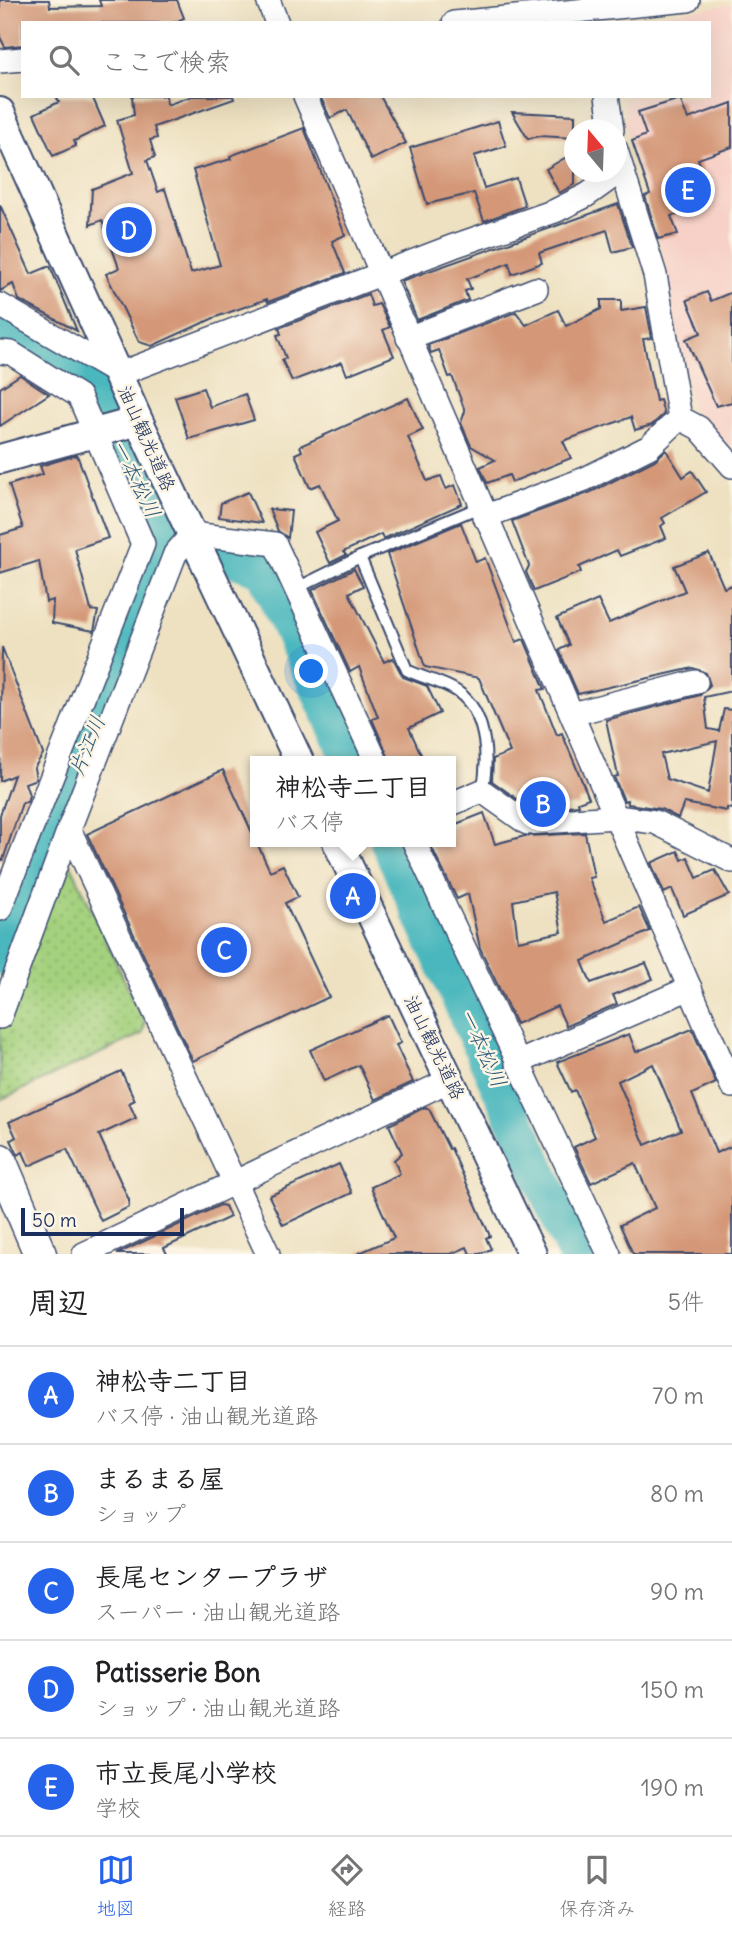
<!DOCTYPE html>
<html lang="ja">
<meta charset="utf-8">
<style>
:root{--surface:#fff;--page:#f2f2f2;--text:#202124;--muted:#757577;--line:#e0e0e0;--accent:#2563eb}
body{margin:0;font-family:Delius,"Klee One",sans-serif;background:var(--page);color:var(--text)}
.compass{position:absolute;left:564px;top:119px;width:63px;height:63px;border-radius:50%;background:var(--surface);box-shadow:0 7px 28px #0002;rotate:341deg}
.scale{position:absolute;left:21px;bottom:18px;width:163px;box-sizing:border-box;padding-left:7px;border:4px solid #1b2f5e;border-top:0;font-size:19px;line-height:24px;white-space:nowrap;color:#1b2f5e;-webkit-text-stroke:5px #fcf5e5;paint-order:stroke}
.you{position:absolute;left:312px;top:672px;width:24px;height:24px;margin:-18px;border:5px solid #fff;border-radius:50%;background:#1a73e8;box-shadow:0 0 0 10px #1a73e833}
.badge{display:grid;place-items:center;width:46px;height:46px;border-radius:50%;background:var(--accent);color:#fff;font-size:23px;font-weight:700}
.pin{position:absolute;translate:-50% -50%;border:4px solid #fff;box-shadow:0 2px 7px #0006}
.popup{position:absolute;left:250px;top:756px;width:206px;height:91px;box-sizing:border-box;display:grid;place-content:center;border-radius:0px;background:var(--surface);filter:drop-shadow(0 2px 5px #0005);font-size:23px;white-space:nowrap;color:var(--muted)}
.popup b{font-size:26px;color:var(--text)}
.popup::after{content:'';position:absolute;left:50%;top:100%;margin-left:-14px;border:14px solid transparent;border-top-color:var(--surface)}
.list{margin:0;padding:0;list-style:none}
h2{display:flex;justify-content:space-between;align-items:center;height:91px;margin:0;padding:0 28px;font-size:30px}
h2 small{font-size:23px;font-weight:400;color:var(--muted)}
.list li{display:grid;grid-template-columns:46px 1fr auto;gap:21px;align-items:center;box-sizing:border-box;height:98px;padding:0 28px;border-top:2px solid var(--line)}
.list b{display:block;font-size:26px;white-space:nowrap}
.list p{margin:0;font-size:23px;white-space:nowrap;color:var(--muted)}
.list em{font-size:23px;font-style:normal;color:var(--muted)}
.icon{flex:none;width:38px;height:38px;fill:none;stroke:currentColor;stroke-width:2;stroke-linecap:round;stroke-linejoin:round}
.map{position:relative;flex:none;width:732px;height:1254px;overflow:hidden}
.search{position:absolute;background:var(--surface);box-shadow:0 7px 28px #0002;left:21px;right:21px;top:21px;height:77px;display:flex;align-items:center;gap:18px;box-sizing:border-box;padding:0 24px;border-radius:0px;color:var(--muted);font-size:26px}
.sheet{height:581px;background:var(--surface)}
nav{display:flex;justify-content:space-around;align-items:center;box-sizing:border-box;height:98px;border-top:2px solid var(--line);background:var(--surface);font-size:19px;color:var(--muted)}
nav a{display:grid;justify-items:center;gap:4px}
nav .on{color:var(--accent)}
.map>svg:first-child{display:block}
.built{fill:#f7d1c8}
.park{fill:url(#park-dots);stroke:#60806e;stroke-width:2}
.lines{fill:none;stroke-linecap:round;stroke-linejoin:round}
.river{stroke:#48b7bd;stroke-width:38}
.building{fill:#d49878;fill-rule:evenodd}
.service-casing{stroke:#3b4a6d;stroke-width:14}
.minor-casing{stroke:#3b4a6d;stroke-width:26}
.tertiary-casing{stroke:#3b4a6d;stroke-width:32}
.secondary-casing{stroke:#3b4a6d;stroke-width:35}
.service{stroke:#fff;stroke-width:10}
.minor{stroke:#fff;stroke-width:23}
.tertiary{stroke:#fff;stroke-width:28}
.secondary{stroke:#fff;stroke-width:32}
.labels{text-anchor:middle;stroke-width:5;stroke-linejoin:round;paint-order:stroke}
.street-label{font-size:19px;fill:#1b2f5e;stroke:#fcf5e5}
.water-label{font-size:21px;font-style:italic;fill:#28587a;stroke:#fcf5e5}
</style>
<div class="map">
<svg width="732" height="1254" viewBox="0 0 732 1254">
<defs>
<pattern id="park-dots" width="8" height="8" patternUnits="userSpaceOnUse" patternTransform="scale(1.75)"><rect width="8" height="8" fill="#a4d17e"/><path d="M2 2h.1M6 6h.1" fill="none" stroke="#85aa6a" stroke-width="1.8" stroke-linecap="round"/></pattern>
</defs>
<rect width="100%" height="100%" fill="#fcf5e5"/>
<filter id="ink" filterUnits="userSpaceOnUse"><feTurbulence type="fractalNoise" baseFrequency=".0143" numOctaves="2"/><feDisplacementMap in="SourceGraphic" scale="14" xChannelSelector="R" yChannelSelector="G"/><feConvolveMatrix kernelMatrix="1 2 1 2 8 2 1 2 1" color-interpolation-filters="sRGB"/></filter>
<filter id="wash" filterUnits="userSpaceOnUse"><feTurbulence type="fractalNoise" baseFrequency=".00686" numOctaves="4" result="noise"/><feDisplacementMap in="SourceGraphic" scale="28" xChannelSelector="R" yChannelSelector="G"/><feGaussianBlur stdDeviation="1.57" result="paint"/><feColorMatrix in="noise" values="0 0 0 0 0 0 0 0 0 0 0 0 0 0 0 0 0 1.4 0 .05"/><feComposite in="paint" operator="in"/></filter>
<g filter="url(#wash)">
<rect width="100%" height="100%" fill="#eee1c1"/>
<!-- built -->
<polygon class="built" points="732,4 732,457 691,407 663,255 625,124 623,96 709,96 709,23 617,21"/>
<!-- park -->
<polygon class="park" points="61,865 71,865 145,1024 142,1034 0,1100 0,1028"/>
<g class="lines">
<!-- river -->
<g class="river">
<polyline points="0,330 53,355 87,380 163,533 264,569 352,761"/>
<polyline points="389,842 576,1254"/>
<polyline points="0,956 149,594 163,533"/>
</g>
</g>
<g id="blocks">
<!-- building -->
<g class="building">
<polygon points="0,0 49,0 50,7 101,6 99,0 177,0 184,18 173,23 23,23 23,45 5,47 0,37"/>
<polygon points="56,96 92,96 105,126 74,141 76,146 53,156 34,114 59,102"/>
<polygon points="132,96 166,96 167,105 192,96 233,96 234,99 154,127 157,138 150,140 155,157 147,160 158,192 165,189 191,273 220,265 193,170 231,159 230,156 304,128 345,235 332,241 345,273 268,302 267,299 216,317 152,346 139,342 106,274 119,268 102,220 90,225 92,189 133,173 117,120 134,115"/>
<polygon points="320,96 380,96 406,143 371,160 347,110 330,118"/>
<polygon points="680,99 688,119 732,103 732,147 698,159 703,172 681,181 692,209 671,216 678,234 658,239 645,196 650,194 632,141 646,135 638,112"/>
<polygon points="512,112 575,115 575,138 539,136 528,139"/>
<polygon points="498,121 506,146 474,156 484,188 516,178 525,206 484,221 474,193 427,204 410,148"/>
<polygon points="575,152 575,184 559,193 546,169"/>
<polygon points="618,204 632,247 613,252 607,230 539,253 542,263 512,274 509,263 467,279 471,289 465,291 468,300 417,320 401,281"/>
<polygon points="0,205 31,274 50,266 77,331 19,300 13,284 0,291"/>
<polygon points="707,292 711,301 732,292 732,402 716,406 686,339 701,333 687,300"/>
<polygon points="368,294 372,306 379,304 390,327 383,330 394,356 347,375 342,362 292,381 282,360 286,358 277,335 281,334 279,328"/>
<polygon points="601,300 621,300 621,311 646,307 652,338 643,339 656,401 660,400 664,414 652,425 635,430 631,417 563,441 571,458 512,482 509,475 487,483 480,467 495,460 471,446 461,423 465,411 452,376 449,377 439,350 431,353 428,345 516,312 526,325 558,310 566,326 601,309"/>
<polygon points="20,375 49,394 0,426 0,388"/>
<polygon points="203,388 210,407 245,394 254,420 189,439 175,397"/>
<polygon points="408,398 423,430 408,437 427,481 441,476 446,489 455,485 462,504 383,539 381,534 343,552 346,555 330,563 315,532 338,521 320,484 310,488 295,454 302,451 300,446"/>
<polygon points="666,450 683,477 692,471 706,492 662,518 665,523 661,526 666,538 620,556 617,550 579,567 581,572 534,591 526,572 529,566 512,521 591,492 655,460"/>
<polygon points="77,455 108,538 75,549 91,610 98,611 94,631 52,623 53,600 46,602 39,561 0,573 0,535 23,528 9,485 43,474 40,466"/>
<polygon points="248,492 262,523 219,517 221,503"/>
<polygon points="269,509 291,511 288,538 278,531"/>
<polygon points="461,523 476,562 485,558 516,642 524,639 545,689 539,690 557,735 562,733 589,798 578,802 579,805 531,809 492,781 493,759 510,752 479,678 425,667 387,554"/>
<path d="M709,553L724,588L732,585V691L704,697L708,729L719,731L724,709L732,710V809L727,808V811L684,803L678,818L661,809L628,804L627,800L624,801L614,777L618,776L606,720L700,695L710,685L706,673L693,668L578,694L559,650L569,645L557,618L598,600L609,623L685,591L674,566ZM717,741L708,793L667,779L661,754Z"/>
<polygon points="354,569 363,586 349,593 384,662 393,658 403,677 427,686 440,713 409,728 424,761 390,761 372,719 378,717 359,667 350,672 312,590"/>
<polygon points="2,647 43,754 34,768 36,779 25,783 29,795 27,802 22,803 3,860 0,860 0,815 14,775 0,781"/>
<polygon points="223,770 270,871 283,865 298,897 285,903 329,997 193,1061 87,834"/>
<path d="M484,813L495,844L525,836L585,833L594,877L589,878L606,921L639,907L650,931L582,961L591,983L646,963L653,979L613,995L617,1004L566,1026L557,1006L516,1024L480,948L468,894L457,899L429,842H451V826ZM554,892L562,932L518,941L513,901Z"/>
<polygon points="678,851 682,860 688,857 697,878 715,870 729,895 683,915 672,889 664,893 651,863"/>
<polygon points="388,1015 401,1043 396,1045 413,1082 375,1100 359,1065 324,1081 310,1050"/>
<path d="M692,1029L716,1083L692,1094L716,1153L732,1146V1254H633L620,1225L655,1208L635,1163L591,1183L574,1147L595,1137L575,1090L571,1092L557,1062L629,1034L636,1052ZM653,1064L681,1130L645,1145L618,1081Z"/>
<polygon points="121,1071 135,1100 129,1103 136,1118 99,1135 129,1200 129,1207 101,1221 67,1149 29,1166 23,1152 18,1155 11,1140 16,1137 9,1122"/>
<polygon points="425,1107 429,1109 449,1149 451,1148 490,1236 486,1238 491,1249 480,1254 470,1254 467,1247 451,1254 357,1254 394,1238 371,1187 400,1174 394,1160 402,1153 389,1125"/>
<polygon points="339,1164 352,1193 283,1225 269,1196"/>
<polygon points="220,1205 225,1206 230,1217 164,1248 167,1254 117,1254"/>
</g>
</g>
</g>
<g filter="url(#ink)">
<use href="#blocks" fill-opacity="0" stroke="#3b4a6d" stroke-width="2"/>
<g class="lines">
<!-- service casing -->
<g class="service-casing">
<g id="service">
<path d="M360,557L407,670C424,679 449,683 463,696C487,718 489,762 482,791"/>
<polyline points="295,589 360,557 480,507"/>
</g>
</g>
<!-- minor casing -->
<g class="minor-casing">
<g id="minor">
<polyline points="268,0 277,23"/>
<polyline points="454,23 688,0"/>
<polyline points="0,61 23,59"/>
<polyline points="305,96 732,1086"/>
<polyline points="607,96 612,130"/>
<polyline points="616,150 655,275 680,418 699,428 732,466"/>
<polyline points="0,305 119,374 454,246 555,211 587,195 622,170"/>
<polyline points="408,338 536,289"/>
<polyline points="0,352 11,353 79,396 143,544 0,909"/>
<polyline points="484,517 585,479 649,447 680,418"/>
<polyline points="572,714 696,682"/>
<polyline points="451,804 482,791 527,823 616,817 655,822 732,861"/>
<polyline points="414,842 609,1254"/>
<polyline points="0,1017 69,829"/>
<polyline points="517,1063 690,988"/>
<polyline points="84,1254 452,1079"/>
<polyline points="268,1254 69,829 175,554 192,534 275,544 376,761"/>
</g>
</g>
<!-- tertiary casing -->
<g class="tertiary-casing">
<g id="tertiary">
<polyline points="0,112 138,420 299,761"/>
<polyline points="0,459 131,423"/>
<polyline points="337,842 532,1254"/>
</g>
</g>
<!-- secondary casing -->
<g class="secondary-casing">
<polyline id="secondary" points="0,1160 40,1254"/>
</g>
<!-- service -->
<use href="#service" class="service"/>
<!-- minor -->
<use href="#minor" class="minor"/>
<!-- tertiary -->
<use href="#tertiary" class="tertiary"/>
<!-- secondary -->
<use href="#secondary" class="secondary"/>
</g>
</g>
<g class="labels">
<!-- street labels -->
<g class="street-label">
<text transform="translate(147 438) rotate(66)" y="7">油山観光道路</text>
<text transform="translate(435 1047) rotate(64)" y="7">油山観光道路</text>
</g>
<!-- water labels -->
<g class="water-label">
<text transform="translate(136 479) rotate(64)" y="7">一本松川</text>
<text transform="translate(87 746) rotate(-68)" y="7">片江川</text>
<text transform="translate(483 1048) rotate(66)" y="7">一本松川</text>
</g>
</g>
</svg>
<svg class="compass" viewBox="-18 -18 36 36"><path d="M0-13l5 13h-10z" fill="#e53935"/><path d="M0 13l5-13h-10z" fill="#757577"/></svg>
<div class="scale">50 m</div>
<div class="you"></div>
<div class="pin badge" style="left:353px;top:896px">A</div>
<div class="popup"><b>神松寺二丁目</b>バス停</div>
<div class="pin badge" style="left:543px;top:804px">B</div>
<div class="pin badge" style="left:224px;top:950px">C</div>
<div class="pin badge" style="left:129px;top:230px">D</div>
<div class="pin badge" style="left:688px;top:190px">E</div>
<div class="search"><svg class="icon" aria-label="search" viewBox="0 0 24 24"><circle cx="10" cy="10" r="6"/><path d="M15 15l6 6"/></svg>ここで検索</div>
</div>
<section class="sheet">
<h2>周辺<small>5件</small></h2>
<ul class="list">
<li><span class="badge">A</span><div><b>神松寺二丁目</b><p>バス停 · 油山観光道路</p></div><em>70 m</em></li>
<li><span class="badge">B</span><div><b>まるまる屋</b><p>ショップ</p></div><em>80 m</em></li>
<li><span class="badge">C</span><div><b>長尾センタープラザ</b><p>スーパー · 油山観光道路</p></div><em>90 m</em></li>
<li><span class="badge">D</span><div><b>Patisserie Bon</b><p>ショップ · 油山観光道路</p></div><em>150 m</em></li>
<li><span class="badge">E</span><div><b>市立長尾小学校</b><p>学校</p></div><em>190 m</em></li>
</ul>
</section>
<nav>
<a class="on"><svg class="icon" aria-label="map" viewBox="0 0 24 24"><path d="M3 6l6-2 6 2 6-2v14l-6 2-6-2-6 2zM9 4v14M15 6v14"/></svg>地図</a>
<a><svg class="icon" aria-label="directions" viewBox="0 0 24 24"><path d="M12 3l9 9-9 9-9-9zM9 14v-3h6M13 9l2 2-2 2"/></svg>経路</a>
<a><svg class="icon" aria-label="saved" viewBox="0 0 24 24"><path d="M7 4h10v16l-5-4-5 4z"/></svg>保存済み</a>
</nav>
